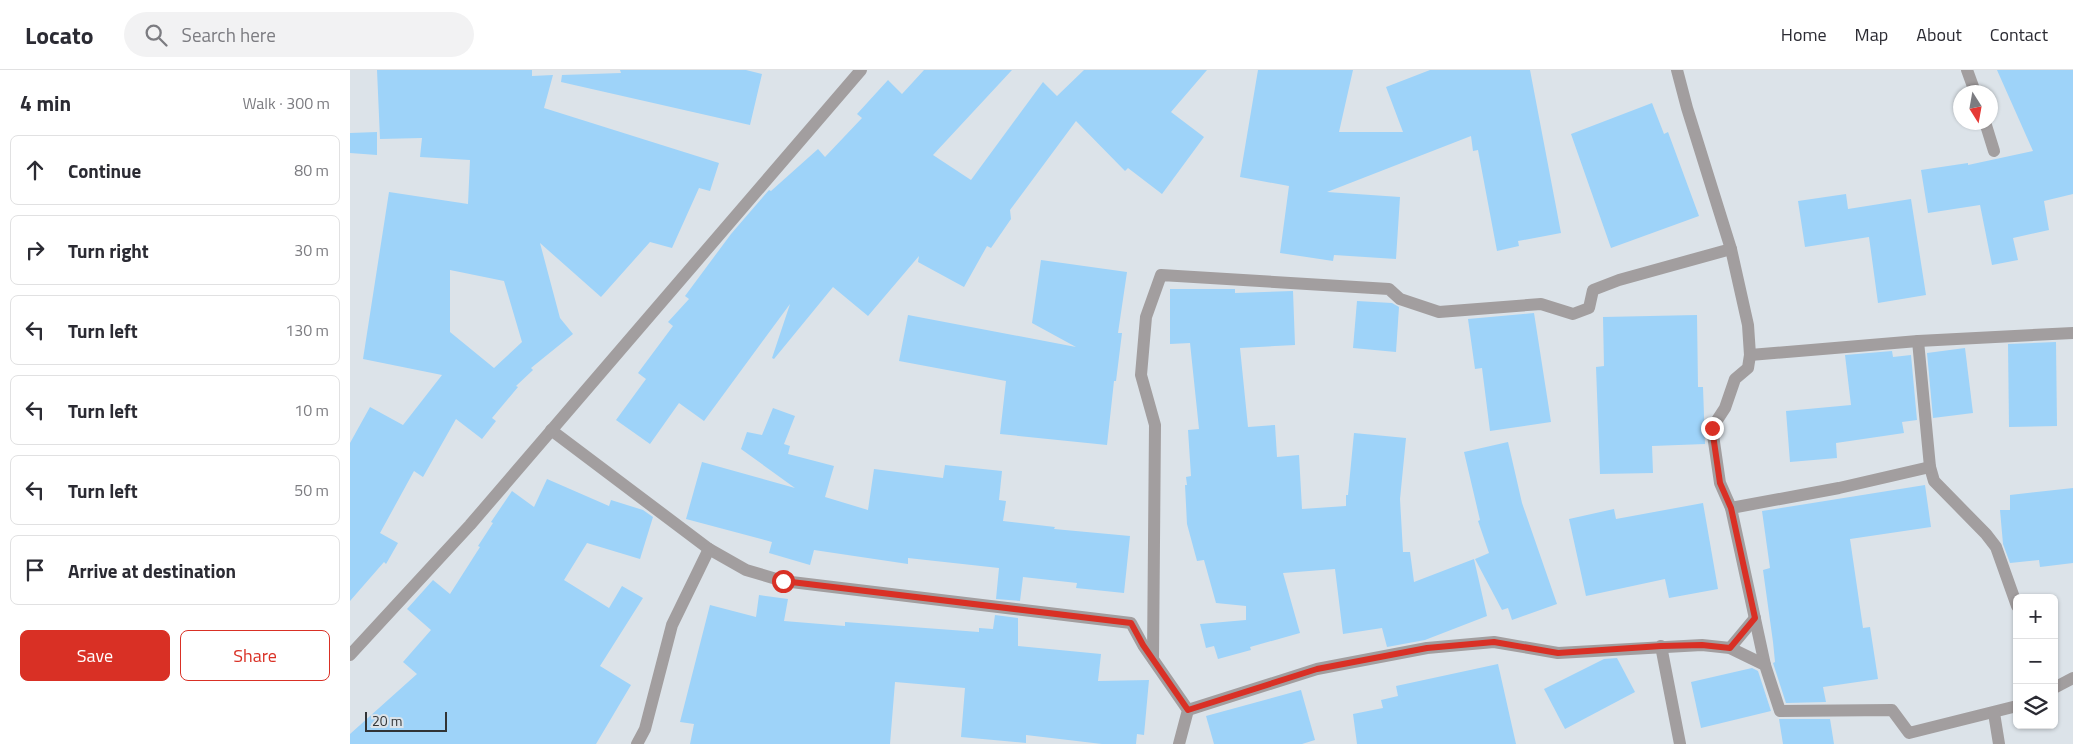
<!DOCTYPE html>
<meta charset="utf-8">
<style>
:root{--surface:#fff;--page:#f2f2f3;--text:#2b2b33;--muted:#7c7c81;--line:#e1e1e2;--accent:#d93025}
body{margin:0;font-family:"Titillium Web",sans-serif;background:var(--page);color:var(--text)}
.controls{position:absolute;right:15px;bottom:15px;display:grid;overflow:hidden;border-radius:8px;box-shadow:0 1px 4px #0004}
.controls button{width:45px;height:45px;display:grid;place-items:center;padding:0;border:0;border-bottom:1px solid var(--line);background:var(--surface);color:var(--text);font:25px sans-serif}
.compass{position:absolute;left:1603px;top:15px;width:45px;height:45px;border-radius:50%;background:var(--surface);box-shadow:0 1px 4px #0004;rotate:169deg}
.scale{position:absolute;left:15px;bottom:12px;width:82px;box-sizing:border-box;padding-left:5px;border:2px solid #313436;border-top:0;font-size:14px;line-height:18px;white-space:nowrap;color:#313436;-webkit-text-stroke:4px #dce3e9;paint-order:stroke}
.stop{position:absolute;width:15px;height:15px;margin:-11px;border:4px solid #d93025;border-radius:50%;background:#fff}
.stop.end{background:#d93025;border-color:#fff;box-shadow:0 1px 5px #0008}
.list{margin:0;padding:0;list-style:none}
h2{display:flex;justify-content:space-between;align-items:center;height:65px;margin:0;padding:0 20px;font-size:21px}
h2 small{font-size:16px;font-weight:400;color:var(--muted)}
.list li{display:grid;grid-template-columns:32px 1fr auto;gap:15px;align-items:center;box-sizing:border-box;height:70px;margin:0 10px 10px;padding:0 10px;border:1px solid var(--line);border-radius:8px}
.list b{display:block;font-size:19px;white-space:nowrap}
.list em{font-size:16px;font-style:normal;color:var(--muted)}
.actions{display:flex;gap:10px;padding:15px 20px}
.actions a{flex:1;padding:11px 0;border:1px solid var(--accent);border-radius:8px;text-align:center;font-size:18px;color:var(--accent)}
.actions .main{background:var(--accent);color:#fff}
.icon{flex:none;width:28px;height:28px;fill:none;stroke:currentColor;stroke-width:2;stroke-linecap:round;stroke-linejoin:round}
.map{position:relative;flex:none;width:1723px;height:674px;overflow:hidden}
header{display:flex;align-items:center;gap:30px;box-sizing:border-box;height:70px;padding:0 25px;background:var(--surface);border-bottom:1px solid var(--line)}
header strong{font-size:24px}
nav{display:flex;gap:28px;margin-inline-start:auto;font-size:18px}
.search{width:350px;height:45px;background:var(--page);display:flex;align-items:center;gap:12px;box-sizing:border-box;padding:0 18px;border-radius:28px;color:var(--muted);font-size:19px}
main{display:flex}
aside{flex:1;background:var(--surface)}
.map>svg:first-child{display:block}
.building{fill:#9ed3f9;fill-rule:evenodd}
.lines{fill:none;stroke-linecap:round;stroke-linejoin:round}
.minor{stroke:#a29e9f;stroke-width:12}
.tertiary{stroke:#a29e9f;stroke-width:12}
.route{stroke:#d93025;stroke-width:6}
</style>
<header>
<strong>Locato</strong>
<div class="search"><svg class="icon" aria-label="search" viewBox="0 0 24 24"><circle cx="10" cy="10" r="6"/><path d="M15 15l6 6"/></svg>Search here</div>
<nav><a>Home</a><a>Map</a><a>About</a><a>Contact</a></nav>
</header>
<main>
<aside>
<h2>4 min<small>Walk · 300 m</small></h2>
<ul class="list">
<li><svg class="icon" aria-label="ahead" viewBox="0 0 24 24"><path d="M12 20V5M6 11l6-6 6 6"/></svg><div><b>Continue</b></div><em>80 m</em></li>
<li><svg class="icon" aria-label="right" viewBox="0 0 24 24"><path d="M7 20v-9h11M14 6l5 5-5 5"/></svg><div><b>Turn right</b></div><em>30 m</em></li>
<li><svg class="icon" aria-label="left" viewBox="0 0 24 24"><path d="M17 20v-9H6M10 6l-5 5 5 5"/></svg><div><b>Turn left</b></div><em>130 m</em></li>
<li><svg class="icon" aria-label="left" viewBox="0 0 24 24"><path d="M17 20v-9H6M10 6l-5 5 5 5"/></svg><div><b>Turn left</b></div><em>10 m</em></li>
<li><svg class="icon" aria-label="left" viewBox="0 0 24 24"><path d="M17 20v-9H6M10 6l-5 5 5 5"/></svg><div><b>Turn left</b></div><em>50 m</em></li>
<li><svg class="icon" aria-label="arrive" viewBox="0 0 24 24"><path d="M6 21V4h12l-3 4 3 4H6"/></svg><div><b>Arrive at destination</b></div></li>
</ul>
<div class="actions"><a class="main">Save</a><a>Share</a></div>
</aside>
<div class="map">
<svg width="1723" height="674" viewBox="0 0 1723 674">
<rect width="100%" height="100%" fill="#dce3e9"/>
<!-- building -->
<g class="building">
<path d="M27,0H182V6L203,5L194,38L369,93L360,121L349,118L322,178L300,172L251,227L190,173L210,248L223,264L181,298L183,300L166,316L168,317L142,348L146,351L132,369L106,349L73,407L64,401L30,463L48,473L36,494L34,492L0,531V373L20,337L53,355L92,305L13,289L39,122L118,134L120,90L70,87L72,68L30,69ZM100,200L154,211L172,272L144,298L100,262Z"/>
<polygon points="270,0 396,0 412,4 400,55 211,12 212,5 271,3"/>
<polygon points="574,0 662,0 583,85 621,110 693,12 707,26 734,0 857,0 821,42 854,67 812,124 778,98 775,101 726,51 660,140 661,149 641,178 637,176 614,217 568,192 569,186 518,246 483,217 424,289 422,288 440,234 354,351 329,333 300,374 266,350 296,309 288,303 323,256 318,252 339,229 335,226 381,164 419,120 421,121 468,79 475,87 512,48 507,44 538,10 552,24"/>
<polygon points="908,0 1003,0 989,62 1053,62 1036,17 1080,0 1180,0 1211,163 1168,171 1169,176 1147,181 1128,80 1123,81 1121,66 977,122 1050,127 1046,189 984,185 983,191 930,183 939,116 890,107"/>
<polygon points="1647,0 1723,0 1723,124 1694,131 1699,160 1663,168 1668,190 1642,195 1630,135 1578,143 1571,100 1618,93 1618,95 1683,81"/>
<polygon points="1302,33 1314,64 1318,62 1349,146 1261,178 1221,64"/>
<polygon points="27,62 27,85 0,83 0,63"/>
<polygon points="1496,124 1498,139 1561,129 1576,225 1528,233 1519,167 1455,177 1448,131"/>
<polygon points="691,190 777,202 768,263 772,263 766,311 764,311 757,375 650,364 656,311 549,291 558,245 726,277 682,253"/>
<polygon points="820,219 885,219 885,223 943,221 945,275 890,278 898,357 925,355 927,387 949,385 952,439 996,436 996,425 998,425 1004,363 1056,368 1050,429 1053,482 1060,482 1064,512 1124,489 1137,546 1075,570 1037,577 1032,558 993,564 985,499 933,503 950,563 900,577 901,580 868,589 864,576 856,578 850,554 896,550 896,536 866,533 854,490 847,491 837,454 835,415 837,415 836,407 841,406 838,360 849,359 840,273 820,274"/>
<polygon points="1007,231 1042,233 1049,237 1046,282 1003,278"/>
<polygon points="1184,243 1201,352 1140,361 1132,298 1125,299 1118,249"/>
<polygon points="1347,245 1348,317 1353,317 1355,374 1302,376 1303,403 1250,404 1246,297 1254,296 1253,247"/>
<polygon points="1706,272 1707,356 1659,357 1658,274"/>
<polygon points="1615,278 1623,343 1583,348 1577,283"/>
<polygon points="1542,281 1543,287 1561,285 1567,350 1552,352 1554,363 1486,373 1487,388 1440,392 1436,341 1501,335 1495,285"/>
<polygon points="423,338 445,346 434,374 440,376 438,384 484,396 475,427 518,440 524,399 593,408 595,395 652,401 649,430 656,431 653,451 705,457 704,459 780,466 774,523 726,518 727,513 673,507 670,531 646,529 649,498 558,488 558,494 464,480 460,495 419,483 422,472 336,449 352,392 445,418 391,379 397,362 412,365"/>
<polygon points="1158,372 1172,433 1207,534 1162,550 1158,538 1152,540 1125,489 1139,483 1128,451 1130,450 1114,382"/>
<polygon points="197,409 259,436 261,430 293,440 303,447 290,489 237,473 214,510 259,538 272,516 293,528 250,596 281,615 246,674 0,674 0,664 67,604 53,592 81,560 57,539 83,510 100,524 130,477 128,476 143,453 141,452 162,421 184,437"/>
<polygon points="1575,415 1581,457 1500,469 1513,558 1520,557 1528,609 1473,617 1476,632 1436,633 1423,593 1425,592 1423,572 1413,500 1420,498 1412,441"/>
<polygon points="1723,418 1723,493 1690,497 1689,490 1660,493 1653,474 1650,440 1660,440 1660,425"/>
<polygon points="1353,433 1368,519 1319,528 1315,509 1236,526 1219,449 1264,439 1266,449"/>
<polygon points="409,525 438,529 434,551 495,556 495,552 629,562 629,558 643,559 645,545 668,548 668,576 751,584 748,611 799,610 794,665 787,664 786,674 752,674 676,665 676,673 611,667 615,618 545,612 540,674 340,674 344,654 330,652 360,535 406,547"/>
<polygon points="1267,588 1285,622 1215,659 1194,619 1254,589"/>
<polygon points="1148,594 1166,674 1007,674 1003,644 1033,638 1031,630 1048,626 1046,616"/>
<polygon points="1402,598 1408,601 1421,641 1351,658 1341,612"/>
<polygon points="951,620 965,670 952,674 864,674 856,646"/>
<polygon points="1429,649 1480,649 1484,674 1433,674"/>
</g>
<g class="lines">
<!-- minor -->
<g class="minor">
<polyline points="1327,0 1337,38 1381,179 1398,255 1400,285 1398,298 1385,309 1375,338 1362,358 1370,413 1381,438 1415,595"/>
<polyline points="1617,0 1625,22"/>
<polyline points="1635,52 1644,81"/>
<polyline points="1568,271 1580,397 1584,411 1636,464 1646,477 1667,536"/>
<polyline points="1400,285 1568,271 1723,263"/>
<polyline points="201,360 359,479 396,500 433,511 781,553 793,575 838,640 829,674"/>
<polyline points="1381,438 1489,418 1580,397"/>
<polyline points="1311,576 1330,674"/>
<polyline points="1380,578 1405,548"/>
<polyline points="803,589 805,355 791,305 796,247 811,205 1039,219 1050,229 1089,242 1191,234 1223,244 1239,238 1243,220 1269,210 1381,179"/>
<polyline points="1704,618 1723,608"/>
<polyline points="838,640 967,599 1077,578 1144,572 1208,583 1352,575 1380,578 1415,595 1430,641 1542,640 1559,663 1667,636"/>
<polyline points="1644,643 1649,674"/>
<polyline points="287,674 295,659 322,555 359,479"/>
</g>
<!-- tertiary -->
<polyline class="tertiary" points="0,585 120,455 511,0"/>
</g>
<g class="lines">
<!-- route -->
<polyline class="route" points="433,511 781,553 793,575 838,640 967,599 1077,578 1144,572 1208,583 1311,576 1352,575 1380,578 1405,548 1381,438 1370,413 1362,358"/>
</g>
</svg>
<div class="controls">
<button>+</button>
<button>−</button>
<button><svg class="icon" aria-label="layers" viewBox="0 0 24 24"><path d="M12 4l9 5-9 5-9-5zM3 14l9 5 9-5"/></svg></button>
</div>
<svg class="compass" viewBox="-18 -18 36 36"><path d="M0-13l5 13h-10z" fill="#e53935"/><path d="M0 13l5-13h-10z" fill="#7c7c81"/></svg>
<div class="scale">20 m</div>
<div class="stop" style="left:433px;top:511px"></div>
<div class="stop end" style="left:1362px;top:358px"></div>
</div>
</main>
